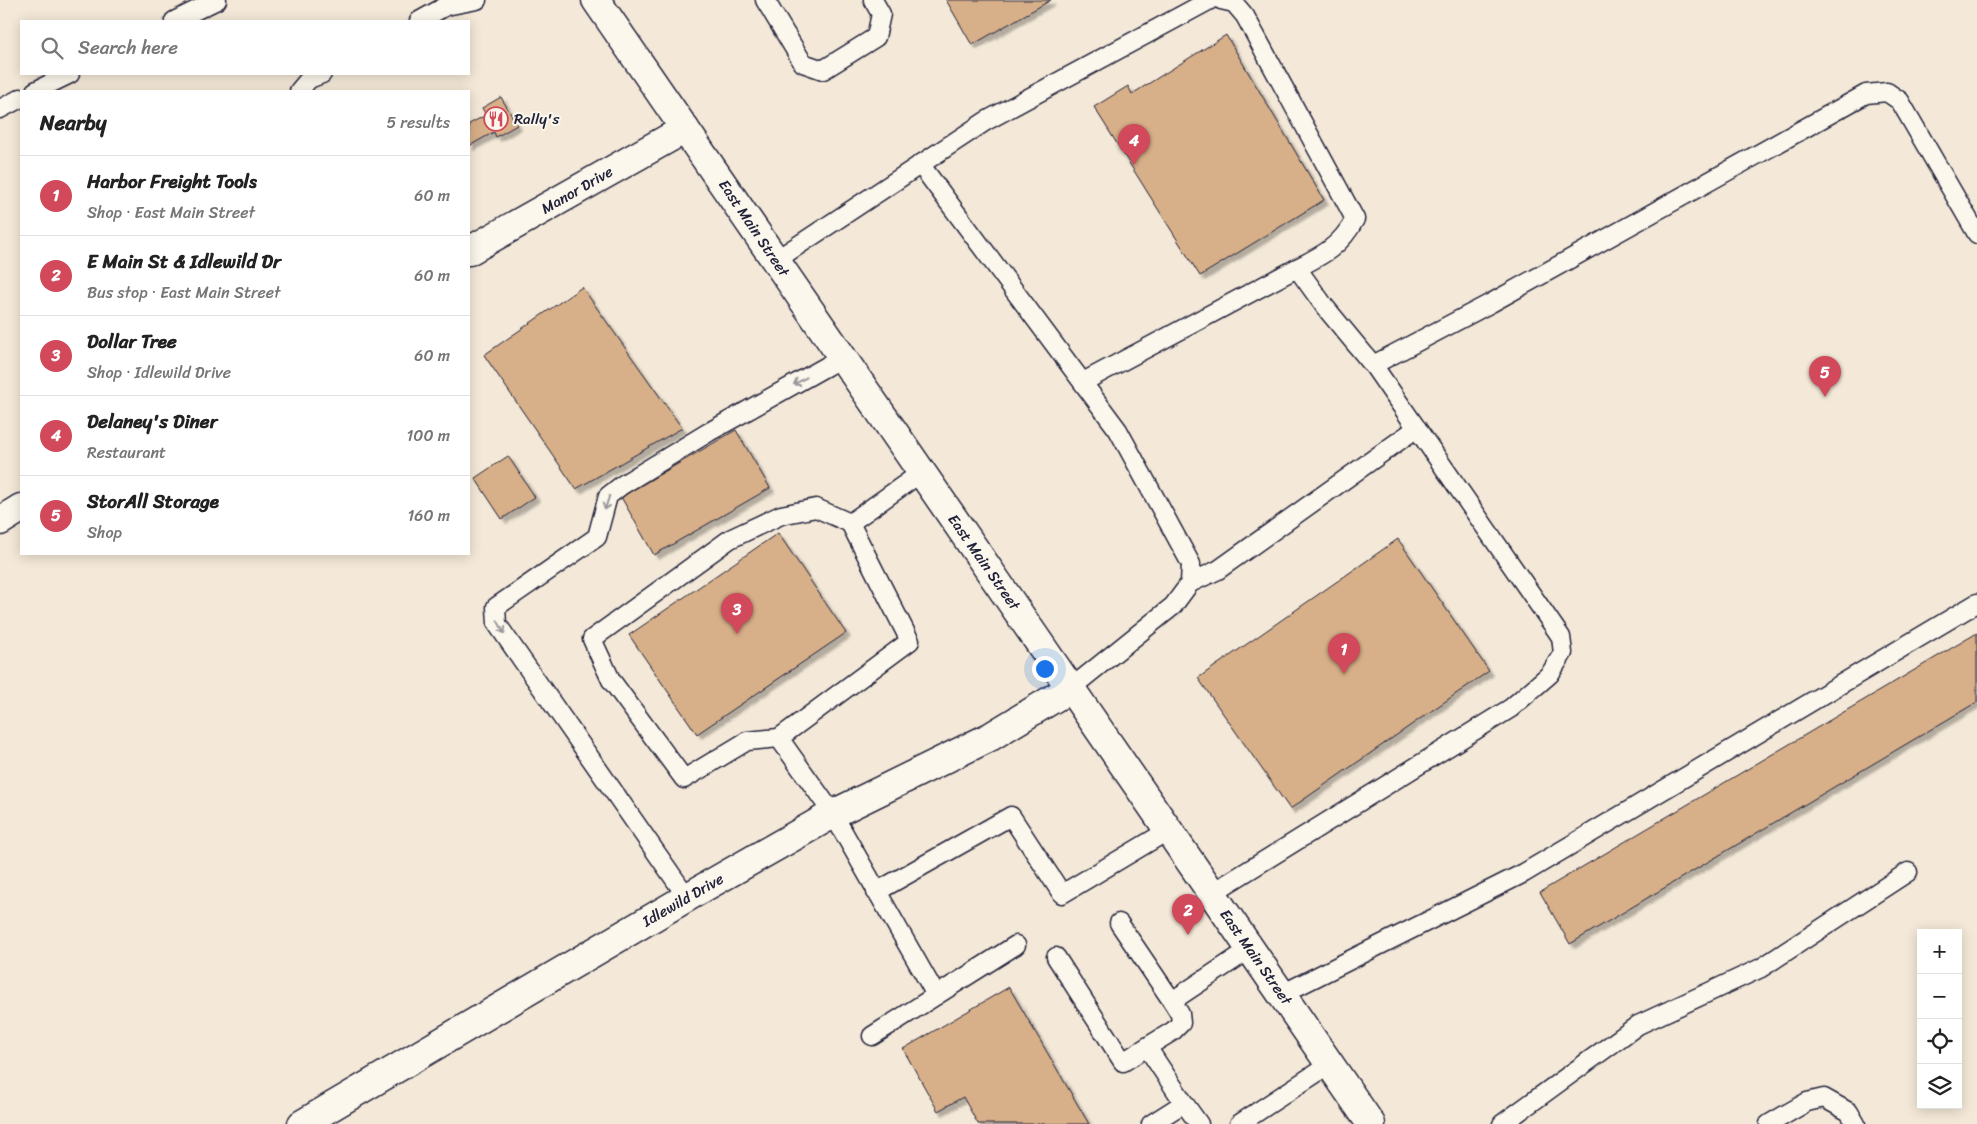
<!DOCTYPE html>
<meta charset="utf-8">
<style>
:root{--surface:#fff;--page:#f6f6f6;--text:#222;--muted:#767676;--line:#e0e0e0;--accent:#d1495b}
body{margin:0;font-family:Sriracha,sans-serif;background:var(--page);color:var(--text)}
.controls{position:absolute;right:15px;bottom:15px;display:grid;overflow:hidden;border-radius:0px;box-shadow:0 2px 12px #0003}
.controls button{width:45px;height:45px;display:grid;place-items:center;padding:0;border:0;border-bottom:1px solid var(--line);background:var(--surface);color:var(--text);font:25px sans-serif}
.you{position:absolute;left:1044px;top:668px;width:18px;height:18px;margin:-12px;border:4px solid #fff;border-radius:50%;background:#1a73e8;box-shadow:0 0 0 8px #1a73e833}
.badge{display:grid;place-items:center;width:32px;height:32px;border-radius:50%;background:var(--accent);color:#fff;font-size:16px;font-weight:700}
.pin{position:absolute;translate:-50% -41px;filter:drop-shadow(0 1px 2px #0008)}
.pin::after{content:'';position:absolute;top:26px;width:18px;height:15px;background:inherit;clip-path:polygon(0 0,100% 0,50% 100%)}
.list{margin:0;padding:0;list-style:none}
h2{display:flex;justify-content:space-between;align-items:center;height:65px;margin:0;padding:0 20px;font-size:21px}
h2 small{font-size:16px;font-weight:400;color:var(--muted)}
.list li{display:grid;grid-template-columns:32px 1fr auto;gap:15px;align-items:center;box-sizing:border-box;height:80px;padding:0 20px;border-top:1px solid var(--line)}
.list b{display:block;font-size:19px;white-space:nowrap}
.list p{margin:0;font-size:16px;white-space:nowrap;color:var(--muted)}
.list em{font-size:16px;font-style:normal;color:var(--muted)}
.icon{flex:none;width:28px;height:28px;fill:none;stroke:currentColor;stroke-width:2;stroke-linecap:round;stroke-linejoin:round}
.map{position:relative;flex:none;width:1977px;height:1124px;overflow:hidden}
.search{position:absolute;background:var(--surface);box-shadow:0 2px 12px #0003;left:20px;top:20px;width:450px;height:55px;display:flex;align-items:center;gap:12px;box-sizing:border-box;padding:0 18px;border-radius:0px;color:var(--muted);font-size:19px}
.panel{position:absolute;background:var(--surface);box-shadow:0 2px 12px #0003;left:20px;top:90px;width:450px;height:465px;border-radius:0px}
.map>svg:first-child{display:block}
.building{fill:#d7af88;stroke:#22223b;filter:url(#shadow)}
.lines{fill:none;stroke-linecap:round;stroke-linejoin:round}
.lane-casing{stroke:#22223b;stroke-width:21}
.street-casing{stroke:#22223b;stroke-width:31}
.primary-casing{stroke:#22223b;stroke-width:31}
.lane{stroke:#fbf7ec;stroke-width:18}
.street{stroke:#fbf7ec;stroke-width:28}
.primary{stroke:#fbf7ec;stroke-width:28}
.oneway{stroke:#99979c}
.labels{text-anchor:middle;stroke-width:4;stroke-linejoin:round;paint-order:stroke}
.poi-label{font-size:15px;fill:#22223b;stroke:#fbf7ec;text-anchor:start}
.street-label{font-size:15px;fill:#22223b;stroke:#fbf7ec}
</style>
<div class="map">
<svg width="1977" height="1124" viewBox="0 0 1977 1124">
<defs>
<filter id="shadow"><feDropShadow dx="4.5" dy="4.5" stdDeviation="1" flood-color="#0004"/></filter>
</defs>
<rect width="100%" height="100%" fill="#f4e9d8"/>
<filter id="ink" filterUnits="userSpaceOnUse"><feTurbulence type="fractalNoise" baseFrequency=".02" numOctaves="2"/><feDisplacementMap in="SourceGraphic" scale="10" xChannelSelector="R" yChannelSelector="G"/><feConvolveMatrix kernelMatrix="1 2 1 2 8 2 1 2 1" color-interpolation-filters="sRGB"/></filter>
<g filter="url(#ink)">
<!-- building -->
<g class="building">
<polygon points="946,0 1051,0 972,45"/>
<polygon points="1226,35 1324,200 1200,276 1094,107 1128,86 1132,94"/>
<polygon points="501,97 517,125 496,137 494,132 469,146 469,124 486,115 482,108"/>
<polygon points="582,287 682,428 576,489 484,355"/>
<polygon points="736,430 770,488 654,555 621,497"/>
<polygon points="508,456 535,497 502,519 475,478"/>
<polygon points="778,533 846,633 697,734 629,635"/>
<polygon points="1398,539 1489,671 1290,809 1198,678"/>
<polygon points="1977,633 1977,702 1570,944 1540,892"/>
<polygon points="1009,987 1089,1124 978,1124 963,1097 938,1111 903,1049"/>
</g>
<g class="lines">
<!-- lane casing -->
<g class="lane-casing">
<g id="lane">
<polyline points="765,0 803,63 823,70 876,37 881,14 873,0"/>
<polyline points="174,21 217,0"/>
<polyline points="419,21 446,6 477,0"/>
<polyline points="35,91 70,74"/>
<polyline points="299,91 309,79 322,74"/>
<polyline points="0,109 21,98"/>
<polyline points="920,164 1118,430 1191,564 1190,583 1173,606 1071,688"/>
<polyline points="776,260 986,121 1210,0"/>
<polyline points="1373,365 1491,303 1866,94 1887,92 1900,101 1977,234"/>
<polyline points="1083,382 1297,268"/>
<polyline points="922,472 850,523 816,508 781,515 730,539 592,639 611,680 684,779 747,741 779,738 833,814 936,995"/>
<polyline points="1190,583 1218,570 1417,428"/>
<polyline points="779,738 910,641 850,523"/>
<polyline points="876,892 1011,816 1062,894 1169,830"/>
<path d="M1212,893L1511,708L1550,674L1563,653L1561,637L1373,365L1325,307L1297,268C1323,255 1341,246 1355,219L1245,16L1234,3L1221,0"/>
<polyline points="687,897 497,624 496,607 597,537 608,496 622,485 709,432 843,357"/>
<polyline points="1119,923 1172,1001"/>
<polyline points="1056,957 1123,1062 1147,1047 1184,1103"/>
<polyline points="1282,994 1524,873 1977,603"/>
<polyline points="872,1036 1016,945"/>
<polyline points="1147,1047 1173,1031 1181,1023 1180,1014 1172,1001 1250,949"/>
<polyline points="1151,1124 1184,1103 1199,1124"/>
<polyline points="1239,1124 1330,1064"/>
<polyline points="1502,1124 1638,1025 1761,968 1908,872"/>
<polyline points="1769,1124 1807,1102 1824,1098 1849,1112 1856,1124"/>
</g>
</g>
<!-- street casing -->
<g class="street-casing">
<g id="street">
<polyline points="469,251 685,129"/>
<polyline points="0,521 21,508"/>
<polyline points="302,1124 703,888 833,814 990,737 1071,688"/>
</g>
</g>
<!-- primary casing -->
<g class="primary-casing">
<polyline id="primary" points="596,0 1371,1124"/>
</g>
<!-- lane -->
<use href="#lane" class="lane"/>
<!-- street -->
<use href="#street" class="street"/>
<!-- primary -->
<use href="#primary" class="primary"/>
</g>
<!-- one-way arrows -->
<defs><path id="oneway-shaft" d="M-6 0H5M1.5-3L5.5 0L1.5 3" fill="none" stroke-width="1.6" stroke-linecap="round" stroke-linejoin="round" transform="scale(1.25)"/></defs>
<g class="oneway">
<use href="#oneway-shaft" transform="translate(800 381) rotate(151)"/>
<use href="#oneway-shaft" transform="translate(607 503) rotate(108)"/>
<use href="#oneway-shaft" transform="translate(501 627) rotate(62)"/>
</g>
</g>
<!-- icons -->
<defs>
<g id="restaurant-ring" transform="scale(1.25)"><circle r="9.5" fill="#fbf7ec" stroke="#d1495b" stroke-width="1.5"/><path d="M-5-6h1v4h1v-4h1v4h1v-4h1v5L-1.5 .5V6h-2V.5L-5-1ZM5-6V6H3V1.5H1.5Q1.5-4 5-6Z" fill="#d1495b"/></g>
</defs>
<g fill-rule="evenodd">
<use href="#restaurant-ring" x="496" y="119"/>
</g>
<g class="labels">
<!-- poi labels -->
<g class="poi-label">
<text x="514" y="124">Rally's</text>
</g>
<!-- street labels -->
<g class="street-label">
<text transform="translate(577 190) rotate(-30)" y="5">Manor Drive</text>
<text transform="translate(754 228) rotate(56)" y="5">East Main Street</text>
<text transform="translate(984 562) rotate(55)" y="5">East Main Street</text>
<text transform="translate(683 900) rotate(-30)" y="5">Idlewild Drive</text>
<text transform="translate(1256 957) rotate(55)" y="5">East Main Street</text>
</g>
</g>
</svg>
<div class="controls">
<button>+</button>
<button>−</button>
<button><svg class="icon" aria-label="locate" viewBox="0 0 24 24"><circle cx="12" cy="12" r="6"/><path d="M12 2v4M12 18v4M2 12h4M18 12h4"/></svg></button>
<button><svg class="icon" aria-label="layers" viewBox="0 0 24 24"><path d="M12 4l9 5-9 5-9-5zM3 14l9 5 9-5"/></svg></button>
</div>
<div class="you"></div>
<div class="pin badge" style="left:1344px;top:674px">1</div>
<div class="pin badge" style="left:1188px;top:935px">2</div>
<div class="pin badge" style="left:737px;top:634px">3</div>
<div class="pin badge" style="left:1134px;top:165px">4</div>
<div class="pin badge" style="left:1825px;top:397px">5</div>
<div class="search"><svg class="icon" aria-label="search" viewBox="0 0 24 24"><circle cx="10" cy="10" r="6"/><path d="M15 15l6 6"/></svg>Search here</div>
<section class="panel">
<h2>Nearby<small>5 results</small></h2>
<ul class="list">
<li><span class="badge">1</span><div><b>Harbor Freight Tools</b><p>Shop · East Main Street</p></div><em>60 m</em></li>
<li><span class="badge">2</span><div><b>E Main St &amp; Idlewild Dr</b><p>Bus stop · East Main Street</p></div><em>60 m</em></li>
<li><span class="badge">3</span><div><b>Dollar Tree</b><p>Shop · Idlewild Drive</p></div><em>60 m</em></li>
<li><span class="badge">4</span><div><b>Delaney's Diner</b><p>Restaurant</p></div><em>100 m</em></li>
<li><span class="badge">5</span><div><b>StorAll Storage</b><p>Shop</p></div><em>160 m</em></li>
</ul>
</section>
</div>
